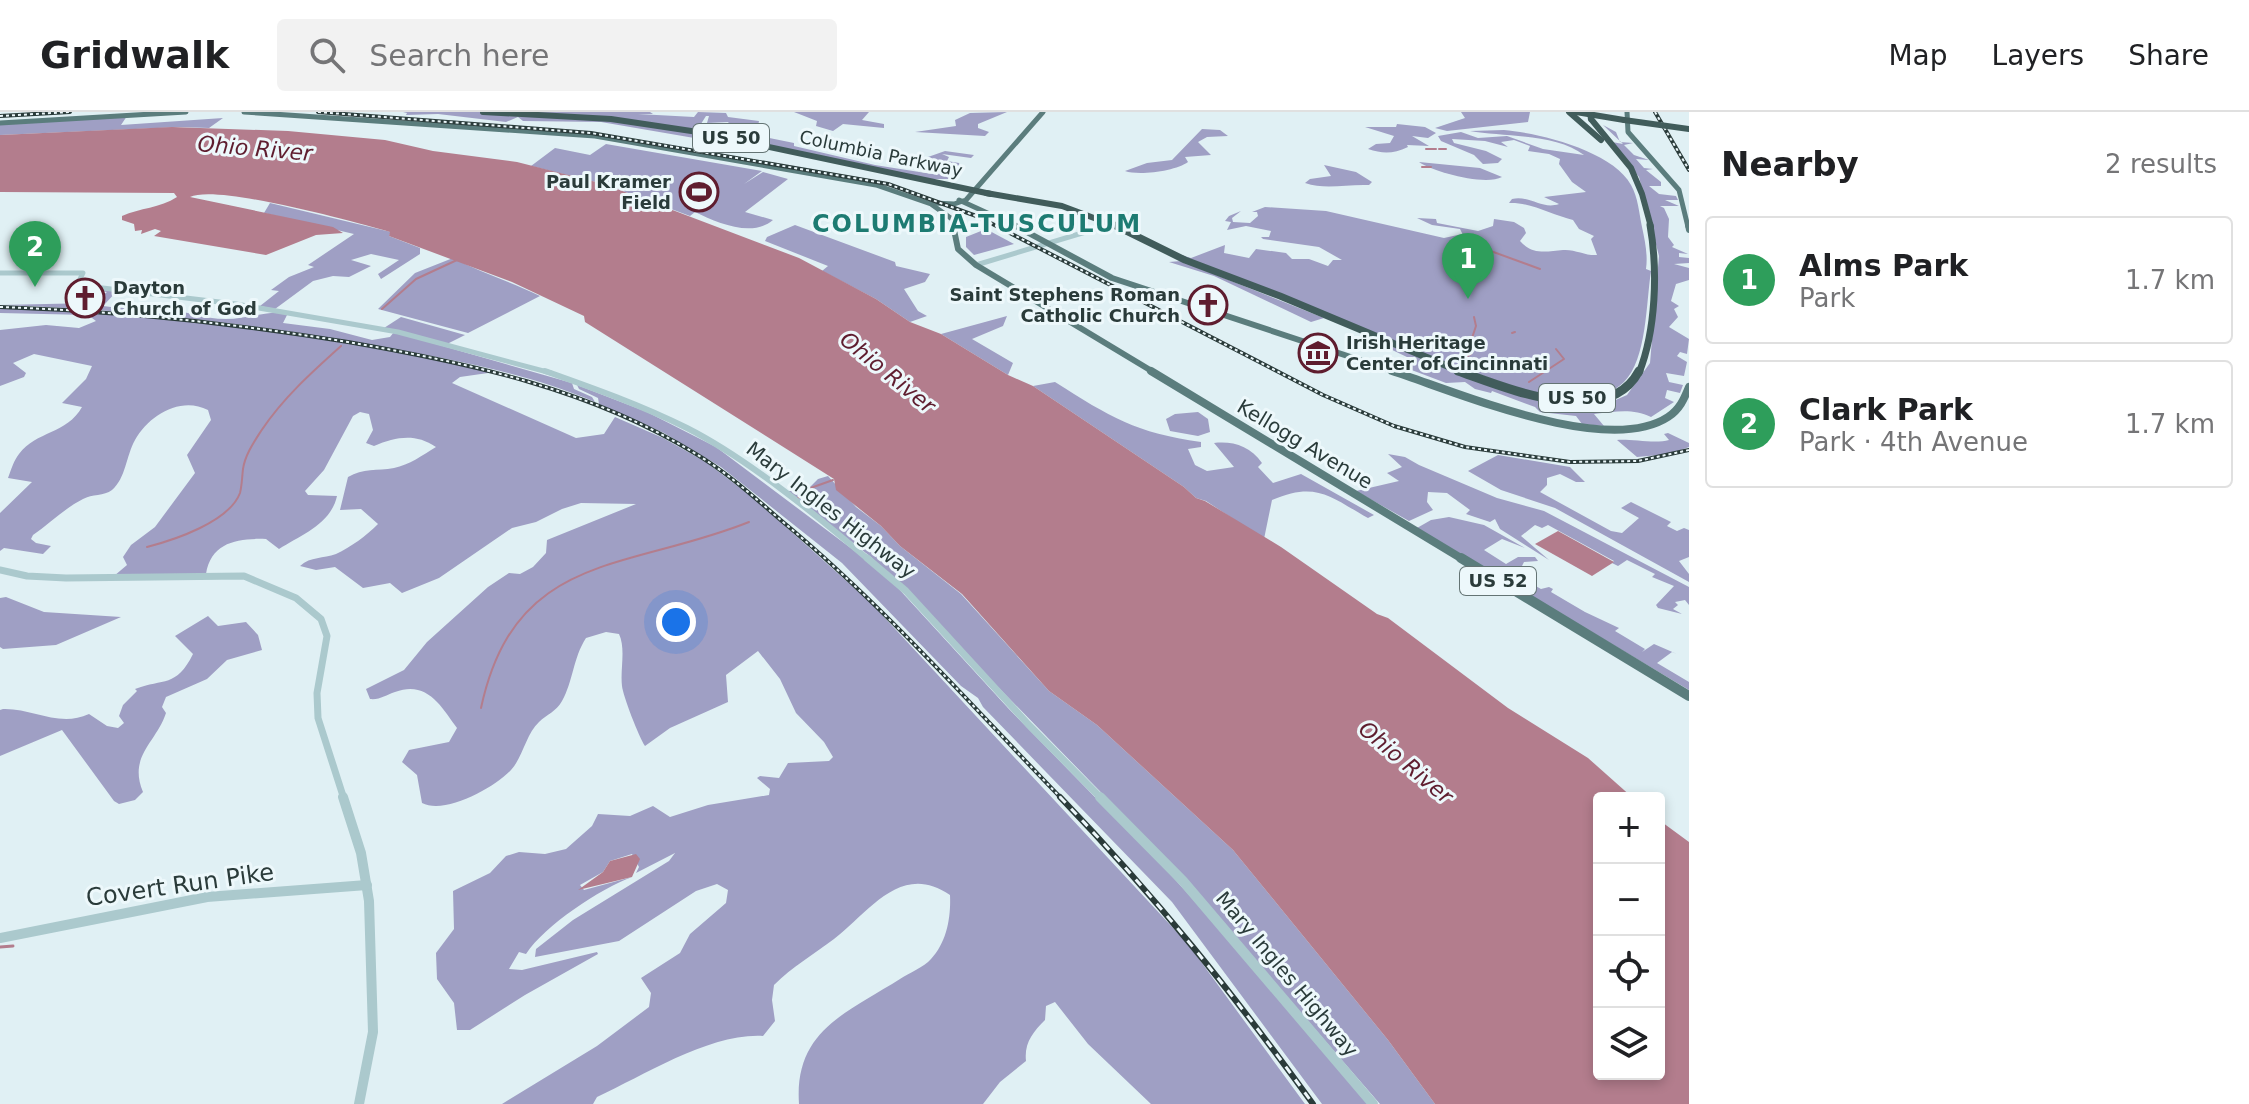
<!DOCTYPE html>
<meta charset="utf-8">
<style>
:root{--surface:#fff;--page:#f2f2f2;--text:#202124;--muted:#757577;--line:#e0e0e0;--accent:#0b8043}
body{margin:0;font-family:"DejaVu Sans",sans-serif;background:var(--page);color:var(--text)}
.controls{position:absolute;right:24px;bottom:24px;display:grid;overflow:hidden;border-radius:8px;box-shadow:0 4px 12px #0003}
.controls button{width:72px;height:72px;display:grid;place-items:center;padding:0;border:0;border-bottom:2px solid var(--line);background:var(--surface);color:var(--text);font:40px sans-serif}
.you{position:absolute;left:676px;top:510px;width:28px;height:28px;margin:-20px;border:6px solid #fff;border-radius:50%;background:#1a73e8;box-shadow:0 0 0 12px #1a73e833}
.badge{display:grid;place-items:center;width:52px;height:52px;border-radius:50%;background:var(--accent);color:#fff;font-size:26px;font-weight:700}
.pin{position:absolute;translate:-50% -66px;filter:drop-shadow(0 2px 4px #0008)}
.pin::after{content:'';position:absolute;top:42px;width:28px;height:24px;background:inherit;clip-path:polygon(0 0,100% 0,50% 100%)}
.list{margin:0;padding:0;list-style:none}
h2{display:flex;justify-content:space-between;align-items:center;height:104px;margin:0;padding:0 32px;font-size:34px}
h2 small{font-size:26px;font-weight:400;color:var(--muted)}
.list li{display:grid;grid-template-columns:52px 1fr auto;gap:24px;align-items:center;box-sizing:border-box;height:128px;margin:0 16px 16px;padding:0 16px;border:2px solid var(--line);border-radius:8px}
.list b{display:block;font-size:30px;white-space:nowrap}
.list p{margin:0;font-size:26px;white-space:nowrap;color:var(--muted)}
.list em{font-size:26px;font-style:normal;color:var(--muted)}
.icon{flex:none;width:44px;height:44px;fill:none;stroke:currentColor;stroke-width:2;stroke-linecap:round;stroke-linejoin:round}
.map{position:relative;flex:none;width:1689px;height:992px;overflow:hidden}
header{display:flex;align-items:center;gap:48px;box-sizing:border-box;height:112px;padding:0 40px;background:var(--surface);border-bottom:2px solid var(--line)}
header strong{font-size:38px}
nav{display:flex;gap:44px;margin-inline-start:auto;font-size:28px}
.search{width:560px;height:72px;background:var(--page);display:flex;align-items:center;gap:20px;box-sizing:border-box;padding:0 28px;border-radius:8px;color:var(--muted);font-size:30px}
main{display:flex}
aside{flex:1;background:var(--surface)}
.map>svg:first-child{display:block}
.green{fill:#9f9fc4}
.water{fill:#b37d8d}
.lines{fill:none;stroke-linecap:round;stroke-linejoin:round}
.stream-far1{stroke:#b37d8d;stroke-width:2}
.stream{stroke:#b37d8d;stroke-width:3}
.minor-far4{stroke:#abc9cd;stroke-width:4}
.minor-far3{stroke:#abc9cd;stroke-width:5}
.minor-far2{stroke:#abc9cd;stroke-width:6}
.minor-far1{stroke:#abc9cd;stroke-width:7}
.minor{stroke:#abc9cd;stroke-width:10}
.major-far3{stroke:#5b7d7d;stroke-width:5}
.major-far2{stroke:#5b7d7d;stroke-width:6}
.major-far1{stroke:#5b7d7d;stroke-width:8}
.major{stroke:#5b7d7d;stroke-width:10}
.highway-far2{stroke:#415c5b;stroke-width:6}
.highway-far1{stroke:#415c5b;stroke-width:7}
.highway{stroke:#415c5b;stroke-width:9}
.rail-far1-casing{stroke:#2a3b3a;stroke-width:4}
.rail-casing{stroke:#2a3b3a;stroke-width:6}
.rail-far1{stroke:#edf8fb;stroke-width:2;stroke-dasharray:3;stroke-linecap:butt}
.rail{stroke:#edf8fb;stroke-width:3;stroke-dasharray:8;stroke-linecap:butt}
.highway-bridge{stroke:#415c5b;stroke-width:6}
.labels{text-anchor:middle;stroke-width:6;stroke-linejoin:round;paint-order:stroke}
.shield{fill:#edf8fb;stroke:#647474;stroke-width:2}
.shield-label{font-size:18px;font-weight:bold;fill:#2a3b3a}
.far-street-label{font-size:18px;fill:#2a3b3a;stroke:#edf8fb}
.far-poi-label{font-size:18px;font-weight:bold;fill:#2a3b3a;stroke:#edf8fb;text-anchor:end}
.street-label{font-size:20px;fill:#2a3b3a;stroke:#edf8fb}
.water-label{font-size:22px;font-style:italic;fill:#5f1d2f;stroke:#edf8fb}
.far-district-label{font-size:24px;font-weight:bold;letter-spacing:2px;fill:#1d7b72;stroke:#edf8fb}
.near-street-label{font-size:24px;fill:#2a3b3a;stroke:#edf8fb}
</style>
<header>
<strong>Gridwalk</strong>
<div class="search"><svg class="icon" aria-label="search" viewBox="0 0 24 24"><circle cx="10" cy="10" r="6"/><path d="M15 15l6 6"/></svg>Search here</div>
<nav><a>Map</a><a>Layers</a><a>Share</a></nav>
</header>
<main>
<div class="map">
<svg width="1689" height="992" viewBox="0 0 1689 992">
<rect width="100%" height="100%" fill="#e0f0f4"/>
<!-- green -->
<g class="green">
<polygon points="403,0 650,0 653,2 638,2 694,5 698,0 726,1 728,5 759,9 758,14 746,17 724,14 729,10 707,11 709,4 706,4 699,15 712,14 705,19 741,19 736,23 748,25 755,23 794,31 794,34 875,53 932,62 952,59 940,56 942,50 928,45 945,39 974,43 971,46 942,42 949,45 947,49 959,51 962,60 952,67 927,67 753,32 740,37 735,33 601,10 523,9 518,5 506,10 438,2 406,3 407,1"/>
<polygon points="794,0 869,0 862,8 884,12 884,16 843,12 833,19 816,14 817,9"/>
<polygon points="1007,0 978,12 978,16 989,20 985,24 915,20 956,14 955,8 970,1"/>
<polygon points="1461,0 1530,0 1528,10 1447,19 1435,16 1465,6"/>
<polygon points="127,4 121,13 223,6 209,16 180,15 0,23 0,12"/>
<path d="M1397,12L1425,15L1436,21L1428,26L1412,24L1429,34L1407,33L1408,35C1393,42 1383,42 1368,37L1376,32L1390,31L1394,24L1365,15H1396Z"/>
<path d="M1603,13L1616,20L1620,30L1633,31L1624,33L1634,43L1649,48L1636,47L1644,56L1653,57L1646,58L1661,70V74H1649L1659,82L1676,84L1678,88H1665L1679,94H1660L1664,96L1669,107L1668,125L1674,133L1672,135L1688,142L1679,141V145L1689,146V151L1674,152L1689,156V168L1676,172L1671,189L1679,194L1674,197L1678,205L1669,215L1689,227L1687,242L1680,240L1677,244L1687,250L1684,264L1666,261L1669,270L1683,273L1680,281L1667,278L1665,286L1674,290L1651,305C1632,296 1615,300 1594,302L1604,314L1582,312L1576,304L1540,300L1535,295L1492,279L1491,281L1475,277L1465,270L1446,271L1401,254L1399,250L1409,246L1386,235L1385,232L1500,274L1587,292L1611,290L1627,283L1650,251L1659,144L1639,65L1612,30L1623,32Z"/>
<path d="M1202,17L1220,18L1228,24L1207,25L1198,30L1211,43L1185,45L1188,50C1176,59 1139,64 1125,59L1147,51L1172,48Z"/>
<path d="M1504,18C1539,21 1613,39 1631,73C1638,85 1639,101 1642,115C1645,129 1648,143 1646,157L1651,159C1646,191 1647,247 1624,270C1613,281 1596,286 1580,286C1543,288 1502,270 1467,258C1369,224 1274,182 1178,142L1191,146L1225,133L1224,141L1249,146L1256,137L1286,141L1292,147H1309L1328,154L1333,148H1342L1319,135L1263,127L1261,125H1269L1271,119L1246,114L1227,118L1231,110L1225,109L1229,104L1241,99L1232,106L1233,110L1250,111L1258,104L1257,100H1252L1265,95L1326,99L1444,126L1476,119L1463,123L1460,117L1432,113L1417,106L1436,107L1437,111L1478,119L1493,114L1494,107L1514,110L1524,116L1526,121L1520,129C1533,144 1548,139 1563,138C1575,137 1586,144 1597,143L1591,127L1594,124L1579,117L1573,108C1552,103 1531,90 1509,91L1512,87C1530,83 1542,98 1559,92L1544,85L1586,80L1572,70L1559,52L1560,47L1549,42L1528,39L1530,34L1514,28L1501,30L1508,35L1485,29L1452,27L1454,31L1486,39L1502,47L1498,51L1483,52L1474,43L1441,29L1438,24L1461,20L1478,26L1507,24L1543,37L1584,43C1555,21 1502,25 1470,19Z"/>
<path d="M606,32L762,59L744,72L763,60L788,67L745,100L773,108C752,126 718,111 695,100L690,104L604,72L531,54L555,36L590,43Z"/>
<path d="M1419,50L1480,56L1502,65C1485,74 1433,60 1419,50Z"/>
<path d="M1324,53L1356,60L1372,70L1369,73C1346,72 1326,78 1305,71L1310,67L1331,64Z"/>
<polygon points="270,91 391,120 389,124 420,136 420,142 381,167 378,162 399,148 371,142 351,148 371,154 349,165 333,164 313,169 275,197 260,194 279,179 271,178 289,165 314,155 308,153 354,122 264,101"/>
<polygon points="795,113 895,150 896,154 930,162 925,170 904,177 918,199 927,204 910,210 876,187 822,159 828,154 765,129 767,125"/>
<polygon points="986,117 1014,132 974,143 966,135 966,125"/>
<path d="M453,146C482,161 511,170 540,184L468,221L378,197L415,161Z"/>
<polygon points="1181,149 1324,206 1311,210 1214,164 1169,150"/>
<path d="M82,173L118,178L103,194C125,197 143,195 165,197C186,199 204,207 226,207C247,207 268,198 288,201L283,211L330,217L372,228L390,225L394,220L572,271L574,277L592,285L595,290C526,261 455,248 382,235C256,212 128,197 0,193L92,191L107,180L83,177Z"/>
<path d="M0,196C166,201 333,224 495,260L460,265L452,271L576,326L604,322L615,305L663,326L706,350L756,388L871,491L1188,832L1305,992H1151L1088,932L1055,890L1046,894L1045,908C1033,920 1024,931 1026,949L1000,970L983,992H799C794,919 846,901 900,867C909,861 924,855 931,847C947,830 951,805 950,783C901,749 869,800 834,827C814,842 792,855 774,873L772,888L775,909L763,924C710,921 645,963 597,985L593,992H502L597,934L649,895L651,881L641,866L680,841L690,822L726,791L728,778L717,772L696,779L619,829L535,845L536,837L573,808L669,749L675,741L636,761L639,755L632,742L610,749L603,760L580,773L584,778L632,765C600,777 545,813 526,842L519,840L509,857L522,858L597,840L598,842L525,883L470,918H457L454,891L437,867L436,841L454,817L453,779L490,761L506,744L519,740L545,742L566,737L592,714L598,702L630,704L653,694L670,705L708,693L769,683L770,677L757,666L760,664L779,666L788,651L829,649L833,645L824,630L796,601L780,567L758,539L726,563L728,590L670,616L645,634C639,625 623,584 622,574C620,557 626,537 619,522L606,520L586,526C573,546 573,570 562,589C556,600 547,602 539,610C526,622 523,645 511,658C494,676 445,703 422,691L417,663L402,650L409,638L449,630L457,616C441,594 427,568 395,580C386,583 380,588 370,587L366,577L404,558L427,530L488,475L509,461L520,462L533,455L546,441L547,428L636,392L581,391L562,397L536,410L512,416L439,466L402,481L390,471L363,476L335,455L316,458L300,454C311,444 323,447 336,442C351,435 366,424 378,412L361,397L340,398L348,365C363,356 377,359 394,356C409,353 423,343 436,335C415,321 396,325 374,334L366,331L373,318L369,302L360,300L353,304L324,358L305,379L308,383L337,384C331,412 301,423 279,437L266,427C238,426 211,430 206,462L114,464L127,453L123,445L131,433L155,415L195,361L187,343L211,308L208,298C181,284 149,303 135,328C126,344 126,366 112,378C104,384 92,382 83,387C65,396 49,412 33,423L31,427L36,431L51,434L43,442L4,436L0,439V401L32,370L8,366C11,358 14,348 19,342C36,319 67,322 82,295L62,291L86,267L92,254L34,242L13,251L26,261L24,265L0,274V218L46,213L79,216L96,209L88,203L0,201Z"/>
<polygon points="1007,204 1003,214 972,227 1013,251 1008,263 941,222"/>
<polygon points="401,205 465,223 447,232 384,216"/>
<path d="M1055,270C1110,305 1136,321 1201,330V335L1188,337L1195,353L1207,359L1234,355L1214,331C1233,329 1250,334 1262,351L1258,355L1273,371L1301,362L1374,403L1368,406C1330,385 1317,369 1272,388L1264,427L1206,389L1196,386L1184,375L1033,274Z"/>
<polygon points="577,273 647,300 716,335 864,446 898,476 1008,596 1169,761 1244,843 1369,992 1322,992 1172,790 983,595 978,586 961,574 842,451 721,355 664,321 599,292 598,286 579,277"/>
<polygon points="1198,300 1208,307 1210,320 1198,324 1170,319 1166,307 1175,302"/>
<path d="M1668,321L1689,331V335L1670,342L1637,345L1617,328C1632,327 1656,332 1669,328L1664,322Z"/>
<polygon points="1388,342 1405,345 1419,353 1497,386 1544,399 1689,475 1689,493 1685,488 1675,490 1678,493 1673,497 1682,502 1658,496 1656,493 1674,474 1652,465 1655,462 1627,448 1618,454 1612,451 1614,449 1548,413 1542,416 1535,413 1521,424 1549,448 1500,417 1495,407 1490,410 1466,402 1470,398 1447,381 1428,380 1427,390 1433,398 1409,409 1356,379 1399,369 1387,361 1402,355"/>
<polygon points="1498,343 1570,355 1585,370 1576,370 1560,362 1547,366 1547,373 1540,380 1611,419 1622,421 1639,406 1621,396 1631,390 1671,410 1667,414 1677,419 1684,416 1689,418 1689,445 1679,449 1689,462 1689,470 1555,396 1501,378 1468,359"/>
<polygon points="828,364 856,395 881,414 900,434 961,482 1049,579 1097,613 1233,738 1388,928 1435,992 1380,992 1175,756 871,445 786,379 806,379 818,367"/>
<polygon points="1449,405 1484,413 1525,436 1502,427 1484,438 1506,452 1518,445 1535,445 1538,449 1524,450 1522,454 1526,458 1518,464 1541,477 1549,475 1553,477 1551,480 1585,500 1619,516 1615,519 1645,537 1642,540 1654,532 1677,542 1672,540 1657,551 1689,570 1689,578 1417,416 1431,408"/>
<polygon points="6,485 44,500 121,505 56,533 3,537 0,535 0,486"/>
<path d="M208,504L218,514L246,510L258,523L262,538L227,548L207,567L166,585L162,595L166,601C156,631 128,644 143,680L135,688L119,692L114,689L62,618L0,644V598L3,597C33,596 59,616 89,602L107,614L118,616L124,611L119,604L123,593L137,579L135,577C164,566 176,576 193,542L175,524Z"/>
</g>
<!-- water -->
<g class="water">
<path d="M172,15L288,19L385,28L433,39L517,50L604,72L799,146L876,187L910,210L941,222L1008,263L1033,274L1184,375L1196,386L1205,389L1281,435L1377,502L1388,506L1508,596L1588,646L1633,686H1599V962H1659V708L1689,730V992H1435L1388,928L1233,738L1097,613L1049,579L962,482L900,434L881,414L836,378L834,367L585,210L584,204L512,170L389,124L390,120C354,110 218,72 190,85L333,115L343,121L316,123L266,143L154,124L161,119L155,117L141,122L142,118L135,119L134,112L122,108V104C140,96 160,96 177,85L174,81L0,80V23Z"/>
<polygon points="1558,419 1614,450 1592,464 1535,432"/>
<polygon points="636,742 640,747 632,765 578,778 603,760 610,749"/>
</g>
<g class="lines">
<!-- stream-far1 -->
<g class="stream-far1">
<polyline points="1426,37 1436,37"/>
<polyline points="1439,37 1446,37"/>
<polyline points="1422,55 1431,55"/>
<polyline points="1477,134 1540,157"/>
<polyline points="1449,139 1475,148"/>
<polyline points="382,197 416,167 457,148"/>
<polyline points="1512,221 1515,220"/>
<polyline points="1460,249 1471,242 1468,238 1476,214 1474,205"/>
<polyline points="1529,270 1564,247 1556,237"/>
<polyline points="798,386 805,378 833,368"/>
<path d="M147,435C174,428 229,410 240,381C242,373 242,365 243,357C245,343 254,330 261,319C283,286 312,260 341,234"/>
<path d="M481,596C515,439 627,459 749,410"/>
</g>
<!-- stream -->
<polyline class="stream" points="0,835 13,834"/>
<!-- minor-far4 -->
<polyline class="minor-far4" points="1103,115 1113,112"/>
<!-- minor-far3 -->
<g class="minor-far3">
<polyline points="976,153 1109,113"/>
<polyline points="0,161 83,161 79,169 86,174 236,192 398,220 551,261"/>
</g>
<!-- minor-far2 -->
<path class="minor-far2" d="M545,259C593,276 641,293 687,316C748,347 816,403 869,448"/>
<!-- minor-far1 -->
<g class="minor-far1">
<polyline points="867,446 906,479 1028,612 1102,687"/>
<polyline points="0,458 27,464 66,466 244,464 296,486 321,507 327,524 317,581 318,606 344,687"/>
</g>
<!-- minor -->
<g class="minor">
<polyline points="343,685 361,741 369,789 373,920 359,992"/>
<polyline points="1100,685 1183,769 1373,992"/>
<polyline points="0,826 207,785 367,773"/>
</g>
<!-- major-far3 -->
<g class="major-far3">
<polyline points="244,0 595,24 876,73 931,92 952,107 954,115"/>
<polyline points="1627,0 1628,20 1679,78 1688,115"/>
<polyline points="0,11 186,0"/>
<polyline points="959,88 1018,115"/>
<polyline points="934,91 954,92 966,88 1043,0"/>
</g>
<!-- major-far2 -->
<g class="major-far2">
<polyline points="953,113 958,137 976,153 1155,261"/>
<polyline points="1014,113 1112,166 1399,261"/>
<polyline points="1688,113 1689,118"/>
</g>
<!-- major-far1 -->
<g class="major-far1">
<polyline points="1151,259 1464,448"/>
<path d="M1392,259C1457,280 1607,345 1668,305C1680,297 1684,287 1689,275"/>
</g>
<!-- major -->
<polyline class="major" points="1461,446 1689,584"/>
<!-- highway-far2 -->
<g class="highway-far2">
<polyline points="483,0 611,7 698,20 991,82"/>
<polyline points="1569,0 1601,28"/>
<polyline points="1576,0 1624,8"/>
<polyline points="1591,7 1631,56 1642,82 1651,115"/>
<polyline points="986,81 1062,94 1118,115"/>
</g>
<!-- highway-far1 -->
<g class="highway-far1">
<polyline points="1114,113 1185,148 1280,184 1464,261"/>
<path d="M1639,261C1656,218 1658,158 1650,113"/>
</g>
<!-- highway -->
<path class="highway" d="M1458,259C1507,276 1607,319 1639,259"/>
<!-- rail-far1 casing -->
<g class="rail-far1-casing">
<g id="rail-far1">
<polyline points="318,0 591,21 888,72 979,105 1323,283 1394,314 1465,335 1570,350 1638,349 1689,338"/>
<polyline points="1655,0 1689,58"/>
<polyline points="0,4 70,0"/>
<path d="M0,195C117,199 232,211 348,230C469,251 590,277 696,342C728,361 755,386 783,410C884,494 971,593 1062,687"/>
</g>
</g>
<!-- rail casing -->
<g class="rail-casing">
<path id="rail" d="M1060,685C1155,784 1233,881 1313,992"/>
</g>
<!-- rail-far1 -->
<use href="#rail-far1" class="rail-far1"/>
<!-- rail -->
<use href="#rail" class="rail"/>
<!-- highway-bridge -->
<g class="highway-bridge">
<polyline points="1590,1 1591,7"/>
<polyline points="1624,8 1689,17"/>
</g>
</g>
<!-- icons -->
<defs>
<g id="stadium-ring" transform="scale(2)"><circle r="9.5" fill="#edf8fb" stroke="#5f1d2f" stroke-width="1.5"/><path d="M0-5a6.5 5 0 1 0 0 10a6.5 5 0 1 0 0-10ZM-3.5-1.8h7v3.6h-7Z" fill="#5f1d2f"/></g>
<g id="church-ring" transform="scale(2)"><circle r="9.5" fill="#edf8fb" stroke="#5f1d2f" stroke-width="1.5"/><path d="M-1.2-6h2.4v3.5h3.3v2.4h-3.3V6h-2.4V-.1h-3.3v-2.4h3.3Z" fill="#5f1d2f"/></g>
<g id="museum-ring" transform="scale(2)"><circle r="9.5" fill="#edf8fb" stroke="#5f1d2f" stroke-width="1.5"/><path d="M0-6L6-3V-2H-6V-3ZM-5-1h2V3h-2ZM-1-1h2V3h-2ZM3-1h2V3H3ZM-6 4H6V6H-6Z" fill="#5f1d2f"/></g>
</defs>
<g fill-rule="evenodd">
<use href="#stadium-ring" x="699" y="80"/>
<use href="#church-ring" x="85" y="186"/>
<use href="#church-ring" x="1208" y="193"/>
<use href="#museum-ring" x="1318" y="241"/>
</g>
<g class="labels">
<!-- shield labels -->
<g class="shield">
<rect x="693" y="12" width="76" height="28" rx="6"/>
<rect x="1539" y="272" width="76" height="28" rx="6"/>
<rect x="1460" y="455" width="76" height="28" rx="6"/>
</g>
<g class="shield-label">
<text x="731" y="32">US 50</text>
<text x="1577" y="292">US 50</text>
<text x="1498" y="475">US 52</text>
</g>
<!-- far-street labels -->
<g class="far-street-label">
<text transform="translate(881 42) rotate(12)" y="6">Columbia Parkway</text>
</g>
<!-- far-poi labels -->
<g class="far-poi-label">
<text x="671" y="76">Paul Kramer<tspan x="671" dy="21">Field</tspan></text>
<text x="113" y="182" text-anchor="start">Dayton<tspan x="113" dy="21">Church of God</tspan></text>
<text x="1180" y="189">Saint Stephens Roman<tspan x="1180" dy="21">Catholic Church</tspan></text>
<text x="1346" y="237" text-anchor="start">Irish Heritage<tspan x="1346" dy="21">Center of Cincinnati</tspan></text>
</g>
<!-- street labels -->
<g class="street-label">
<text transform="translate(1305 332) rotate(31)" y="7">Kellogg Avenue</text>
<text transform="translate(831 398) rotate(38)" y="7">Mary Ingles Highway</text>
<text transform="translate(1287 862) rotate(50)" y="7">Mary Ingles Highway</text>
</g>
<!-- water labels -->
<g class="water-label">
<text transform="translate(255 36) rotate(5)" y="8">Ohio River</text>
<text transform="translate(888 260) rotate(39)" y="8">Ohio River</text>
<text transform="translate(1406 650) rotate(40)" y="8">Ohio River</text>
</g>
<!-- far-district labels -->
<g class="far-district-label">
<text x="977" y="120">COLUMBIA-TUSCULUM</text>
</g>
<!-- near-street labels -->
<g class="near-street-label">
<text transform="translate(180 773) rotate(-8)" y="8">Covert Run Pike</text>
</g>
</g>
</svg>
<div class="controls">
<button>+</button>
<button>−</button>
<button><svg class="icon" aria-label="locate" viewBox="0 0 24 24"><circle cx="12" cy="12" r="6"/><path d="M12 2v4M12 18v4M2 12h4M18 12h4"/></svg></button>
<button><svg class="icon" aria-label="layers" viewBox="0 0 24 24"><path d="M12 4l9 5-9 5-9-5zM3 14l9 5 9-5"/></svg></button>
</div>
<div class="you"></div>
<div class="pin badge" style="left:1468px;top:187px;background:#2e9e5b">1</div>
<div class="pin badge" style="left:35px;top:175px;background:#2e9e5b">2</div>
</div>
<aside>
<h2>Nearby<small>2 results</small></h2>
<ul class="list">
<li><span class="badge" style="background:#2e9e5b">1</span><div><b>Alms Park</b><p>Park</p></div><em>1.7 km</em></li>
<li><span class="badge" style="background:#2e9e5b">2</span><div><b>Clark Park</b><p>Park · 4th Avenue</p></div><em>1.7 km</em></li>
</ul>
</aside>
</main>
